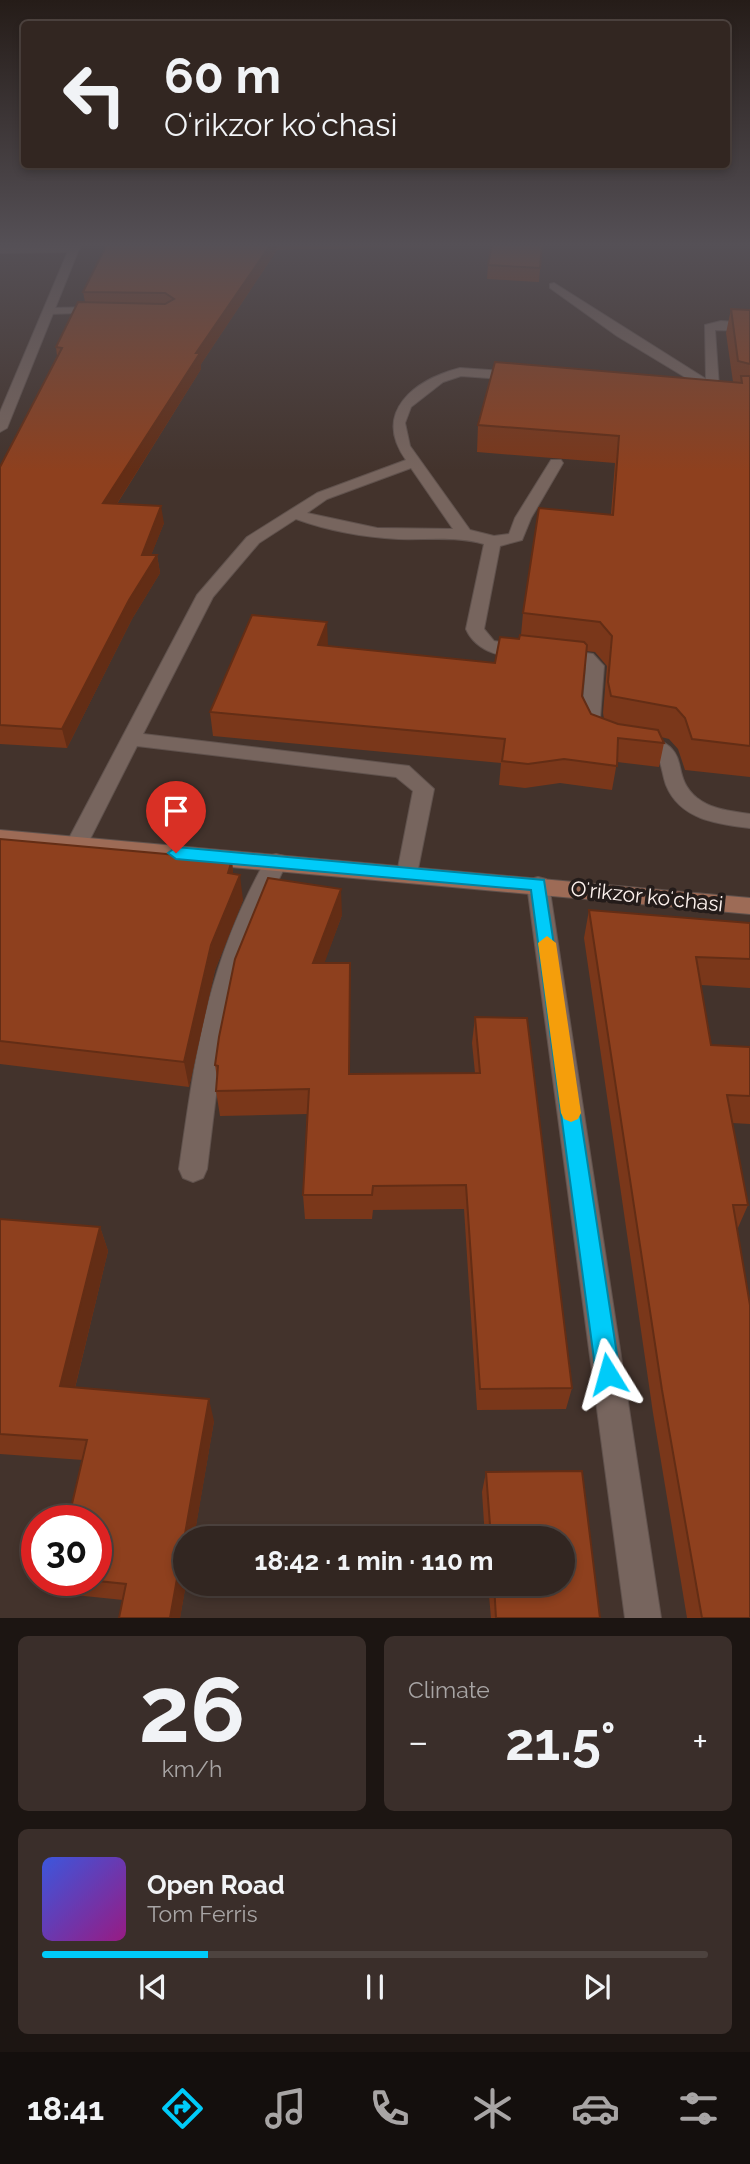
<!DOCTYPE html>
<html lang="en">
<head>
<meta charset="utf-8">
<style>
	:root { --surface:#322621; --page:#3a2e2a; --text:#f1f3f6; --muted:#a8a5a5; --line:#4d433f; --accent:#00cbf9 }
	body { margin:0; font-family:Raleway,sans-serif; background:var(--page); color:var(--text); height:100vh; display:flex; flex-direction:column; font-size:26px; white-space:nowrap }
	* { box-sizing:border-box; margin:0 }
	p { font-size:23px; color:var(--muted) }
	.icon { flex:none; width:38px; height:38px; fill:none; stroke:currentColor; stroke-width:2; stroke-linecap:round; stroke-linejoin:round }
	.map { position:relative; height:1618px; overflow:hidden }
	.panel { display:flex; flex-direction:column; gap:18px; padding:18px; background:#1c1512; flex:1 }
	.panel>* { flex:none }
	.hud { position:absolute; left:21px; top:21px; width:709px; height:147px; border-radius:7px; box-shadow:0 4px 10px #0003,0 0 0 2px var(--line); background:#322621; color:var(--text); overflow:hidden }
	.speed { position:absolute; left:21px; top:1505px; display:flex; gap:14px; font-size:35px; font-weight:700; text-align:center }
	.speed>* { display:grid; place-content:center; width:91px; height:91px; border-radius:50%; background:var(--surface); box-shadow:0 4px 10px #0003,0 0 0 2px var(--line); line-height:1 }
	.speed .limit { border:10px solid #d22; background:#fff; color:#111 }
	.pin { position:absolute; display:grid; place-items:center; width:60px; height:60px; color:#fff; margin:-72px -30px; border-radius:50% 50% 50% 0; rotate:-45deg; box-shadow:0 0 7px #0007 }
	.pin .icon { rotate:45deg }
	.me { position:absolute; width:77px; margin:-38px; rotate:352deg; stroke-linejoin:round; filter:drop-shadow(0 0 5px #0008) }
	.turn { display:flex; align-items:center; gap:24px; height:147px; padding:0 28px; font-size:32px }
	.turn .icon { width:91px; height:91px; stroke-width:2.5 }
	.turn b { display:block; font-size:49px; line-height:60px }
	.big { font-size:52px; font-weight:700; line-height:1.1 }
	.panel .card { flex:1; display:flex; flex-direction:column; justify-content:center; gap:10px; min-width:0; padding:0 24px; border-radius:10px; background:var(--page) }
	.panel .dial { align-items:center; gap:0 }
	.dial b { font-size:91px; line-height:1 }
	.song { display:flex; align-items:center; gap:21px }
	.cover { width:84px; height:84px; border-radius:10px; background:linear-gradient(135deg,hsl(230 70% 55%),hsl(310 70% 35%)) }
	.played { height:7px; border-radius:4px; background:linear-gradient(90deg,var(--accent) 25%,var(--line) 25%) }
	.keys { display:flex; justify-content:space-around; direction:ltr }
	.heat { display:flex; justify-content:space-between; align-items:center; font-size:38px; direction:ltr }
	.panel .tiles { flex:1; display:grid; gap:18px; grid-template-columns:1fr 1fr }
	.card:last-child { grid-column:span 2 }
	.trip { position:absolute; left:173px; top:1526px; width:402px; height:70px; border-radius:35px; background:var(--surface); box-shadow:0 4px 10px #0003,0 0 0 2px var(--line); font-weight:700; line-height:70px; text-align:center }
	.tab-bar { display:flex; height:112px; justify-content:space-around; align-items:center; background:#140f0d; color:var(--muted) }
	.tab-bar .icon { width:49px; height:49px }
	.tab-bar .active { color:var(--accent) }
	.tab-bar b { font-size:32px; color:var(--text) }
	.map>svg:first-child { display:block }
</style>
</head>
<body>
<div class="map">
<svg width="750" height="1618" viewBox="0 0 750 1618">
	<rect width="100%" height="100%" fill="#43332c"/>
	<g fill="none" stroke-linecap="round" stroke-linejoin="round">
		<defs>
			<g id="service">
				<path d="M 0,247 L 75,246 L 80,249 L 75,252 L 0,253 Z"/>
				<path d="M 554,283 L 706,379 L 705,325 L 721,321 L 750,323 L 750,331 L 715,330 L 719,387 L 750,392 L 750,400 L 697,391 L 698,385 L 617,336 L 550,288 L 550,284 Z"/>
				<path d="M 103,307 L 109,310 L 107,312 L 49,314 L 43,311 L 49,308 Z"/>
				<path d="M 460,368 L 519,372 L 525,376 L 519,380 L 461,376 L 443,382 L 411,407 L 405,423 L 410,446 L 470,530 L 494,536 L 509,534 L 515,518 L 551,460 L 561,460 L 563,463 L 531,518 L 522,540 L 500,546 L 484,629 L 494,641 L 530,647 L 533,651 L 530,655 C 507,661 476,652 466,629 L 484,544 C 456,536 427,540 398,539 C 363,537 329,531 296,519 L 259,543 L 213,597 L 143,734 L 409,766 L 434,789 L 416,879 L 400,879 L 397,873 L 413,791 L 396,777 L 137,746 L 85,849 L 69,849 L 66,844 L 197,595 L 247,537 L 317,493 L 406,460 C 372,412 414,380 460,368 ZM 411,468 L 453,529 L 377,528 L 307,513 L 327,499 Z"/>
				<path d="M 560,649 L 593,654 L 604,666 L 600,719 L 613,736 L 610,740 L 596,740 L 581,725 L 586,667 L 581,663 L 554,658 L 551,654 Z"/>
				<path d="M 639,734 C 698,747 666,772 697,798 C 712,810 732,811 750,814 L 750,828 C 718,824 680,820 666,785 C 662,774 662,763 656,753 L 632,744 L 629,740 Z"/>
				<path d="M 276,854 L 284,856 L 287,862 L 253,934 L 236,984 L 220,1062 L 207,1169 L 203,1178 L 193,1182 L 183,1178 L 179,1169 C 196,1051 207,963 268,856 Z"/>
			</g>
			<g id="minor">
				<path d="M 71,244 L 81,244 L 7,428 L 0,432 L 0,412 Z"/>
				<path d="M 538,877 L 546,879 L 549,885 L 661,1618 L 625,1618 L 527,885 L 530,879 Z"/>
			</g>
			<path id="secondary" d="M 0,830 L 750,898 L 750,914 L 0,846 Z"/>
		</defs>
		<!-- service casing -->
		<use href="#service" stroke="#60524d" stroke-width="2"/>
		<!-- minor casing -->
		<use href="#minor" stroke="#60524d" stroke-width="2"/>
		<!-- secondary casing -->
		<use href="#secondary" stroke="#60524d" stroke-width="2"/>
		<!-- service -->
		<use href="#service" fill="#77655e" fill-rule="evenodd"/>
		<!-- minor -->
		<use href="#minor" fill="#77655e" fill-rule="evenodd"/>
		<!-- secondary -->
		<use href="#secondary" fill="#9d6b56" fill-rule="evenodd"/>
	</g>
	<!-- wall -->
	<g fill="#7a371a" fill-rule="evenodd">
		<path d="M 107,244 L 542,244 L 539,282 L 487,279 L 488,265 L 492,245 L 277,250 L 201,364 L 201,369 L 117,504 L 164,523 L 151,555 L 157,555 L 160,573 L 132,619 L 67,748 L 0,744 L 0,467 L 57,356 L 56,347 L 85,302 L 83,292 Z"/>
		<path d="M 731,309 L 750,310 L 750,777 L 685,770 L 678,749 L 669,739 L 661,737 L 664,743 L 659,767 L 617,762 L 612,790 L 560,783 L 525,788 L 499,785 L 501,763 L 213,736 L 210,712 L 327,622 L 327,646 L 495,663 L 519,639 L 521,635 L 523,613 L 611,514 L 615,463 L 477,452 L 478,425 L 733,382 L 726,333 ZM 586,651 L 595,652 L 607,666 L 603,713 L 604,719 L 591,714 L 582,696 Z"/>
		<path d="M 0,839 L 232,860 L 233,874 L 243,900 L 215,970 L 189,1087 L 0,1064 Z"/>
		<path d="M 589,910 L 750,923 L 750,988 L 701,985 L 711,1045 L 750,1047 L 750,1124 L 732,1123 L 748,1205 L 737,1230 L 750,1618 L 687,1618 L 653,1413 L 584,938 Z"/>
		<path d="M 342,915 L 324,963 L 350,989 L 350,1074 L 475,1073 L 472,1043 L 475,1017 L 572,1388 L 566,1409 L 477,1410 L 464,1209 L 373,1210 L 372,1219 L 305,1219 L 303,1195 L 307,1114 L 220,1116 L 216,1091 L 217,1078 L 215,1065 Z"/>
		<path d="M 0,1219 L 100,1227 L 108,1251 L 75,1388 L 214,1421 L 180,1618 L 119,1618 L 123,1600 L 65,1594 L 56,1580 L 96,1580 L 83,1460 L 0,1454 Z"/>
		<path d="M 582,1471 L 600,1618 L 491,1618 L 488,1584 L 564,1584 L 564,1538 L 485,1538 L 482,1492 L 486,1472 Z"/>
	</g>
	<!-- shaded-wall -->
	<g fill="#632d15">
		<path d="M 271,244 L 277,244 L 277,250 L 201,364 L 201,369 L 106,521 L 103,503 L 196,353 Z"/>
		<path d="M 161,506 L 164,523 L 144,573 L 142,555 Z"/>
		<path d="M 157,555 L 160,573 L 132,619 L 67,748 L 62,729 L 129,600 Z"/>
		<path d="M 327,622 L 328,645 L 319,669 L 318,645 Z"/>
		<path d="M 232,860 L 234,885 L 240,875 L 243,900 L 215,970 L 189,1087 L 184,1062 Z"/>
		<path d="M 341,889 L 342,915 L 315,989 L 313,963 Z"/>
		<path d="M 350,963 L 350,1100 L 349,1074 Z"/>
		<path d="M 100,1227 L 108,1251 L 70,1408 L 60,1386 Z"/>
		<path d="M 209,1399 L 214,1421 L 194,1538 L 186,1538 L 186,1584 L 180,1618 L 170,1618 Z"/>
	</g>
	<!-- building -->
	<g fill="#8e401e" stroke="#632d15" stroke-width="2">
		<path d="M 107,244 L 271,244 L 196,353 L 200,353 L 103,503 L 161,506 L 142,555 L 157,555 L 129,600 L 62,729 L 0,725 L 0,467 L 62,348 L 56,347 L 78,302 L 165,304 L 174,299 L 165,293 L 83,292 Z"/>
		<path d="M 492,244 L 542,244 L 540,268 L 488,265 Z"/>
		<path d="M 731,309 L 750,310 L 750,364 L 738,361 Z"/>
		<path d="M 495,362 L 742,383 L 741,376 L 750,376 L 750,746 L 692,739 L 685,718 L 676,708 L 611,696 L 608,682 L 612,636 L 600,622 L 523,613 L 539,508 L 613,515 L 619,436 L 478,425 Z"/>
		<path d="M 252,615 L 327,622 L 318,645 L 495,663 L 500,637 L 519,639 L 520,635 L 584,642 L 587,645 L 582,696 L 591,714 L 618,724 L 658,730 L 664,743 L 618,738 L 617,766 L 564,759 L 528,764 L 502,761 L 505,739 L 210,712 Z"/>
		<path d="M 0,839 L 232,860 L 228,873 L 240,875 L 211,945 L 184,1062 L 0,1041 Z"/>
		<path d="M 268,878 L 341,889 L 313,963 L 350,963 L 349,1074 L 480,1073 L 475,1017 L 527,1018 L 572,1388 L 480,1389 L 466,1185 L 373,1186 L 372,1195 L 303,1195 L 309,1089 L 216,1091 L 218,1066 L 215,1065 L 219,1037 L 235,959 Z"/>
		<path d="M 589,910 L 750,923 L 750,959 L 696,957 L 711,1045 L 750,1047 L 750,1096 L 727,1095 L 748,1205 L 733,1205 L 750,1305 L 750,1618 L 702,1618 L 662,1390 Z"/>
		<path d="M 0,1219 L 100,1227 L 60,1386 L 209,1399 L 170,1618 L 119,1618 L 126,1584 L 88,1580 L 96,1580 L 96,1521 L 68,1521 L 87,1440 L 0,1434 Z"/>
		<path d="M 582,1471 L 600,1618 L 496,1618 L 494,1584 L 564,1584 L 564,1538 L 491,1538 L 486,1472 Z"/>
	</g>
	<!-- sky -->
	<linearGradient id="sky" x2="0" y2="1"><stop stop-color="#251c18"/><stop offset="0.52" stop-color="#555056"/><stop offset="1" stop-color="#555056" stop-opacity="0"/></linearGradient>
	<rect width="750" height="471" fill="url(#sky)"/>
	<!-- route -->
	<path fill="#00cbf9" stroke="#0084a2" stroke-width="2" d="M 176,847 L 544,880 L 620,1374 L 617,1382 L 608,1386 L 600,1382 L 596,1374 L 531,890 L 176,859 L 168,853 Z"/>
	<!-- slow -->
	<path fill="#f59e0b" d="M 547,936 L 556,943 L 581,1113 L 578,1119 L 571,1122 L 564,1119 L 561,1113 L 538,943 Z"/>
	<g text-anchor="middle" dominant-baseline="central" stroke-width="7" stroke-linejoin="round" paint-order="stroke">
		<!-- street labels -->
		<g font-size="21" fill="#fdf2ee" stroke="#241c1a">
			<text transform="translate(647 896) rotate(6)">Oʻrikzor koʻchasi</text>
		</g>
	</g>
</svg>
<div class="speed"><div class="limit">30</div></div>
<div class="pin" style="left:176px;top:853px;background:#d93025"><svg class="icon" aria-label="arrive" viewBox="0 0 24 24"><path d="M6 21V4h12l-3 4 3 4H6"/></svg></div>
<svg class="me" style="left:608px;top:1374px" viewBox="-20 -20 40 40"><path d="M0-17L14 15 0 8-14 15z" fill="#00cbf9" stroke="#fff" stroke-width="4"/></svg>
<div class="trip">18:42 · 1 min · 110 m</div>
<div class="hud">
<div class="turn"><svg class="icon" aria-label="left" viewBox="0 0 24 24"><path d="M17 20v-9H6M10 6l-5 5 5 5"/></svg><div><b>60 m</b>Oʻrikzor koʻchasi</div></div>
</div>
</div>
<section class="panel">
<div class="tiles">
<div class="card dial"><b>26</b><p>km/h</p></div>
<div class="card"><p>Climate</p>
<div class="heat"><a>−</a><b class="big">21.5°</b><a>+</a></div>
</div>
<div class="card">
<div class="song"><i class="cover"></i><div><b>Open Road</b><p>Tom Ferris</p></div></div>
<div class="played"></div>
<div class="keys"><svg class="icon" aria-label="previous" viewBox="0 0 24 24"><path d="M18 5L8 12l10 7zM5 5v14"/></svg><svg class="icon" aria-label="pause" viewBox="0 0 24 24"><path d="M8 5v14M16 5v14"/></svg><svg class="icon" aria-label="next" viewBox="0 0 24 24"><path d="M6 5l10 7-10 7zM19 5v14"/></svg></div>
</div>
</div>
</section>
<nav class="tab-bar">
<b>18:41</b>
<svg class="icon active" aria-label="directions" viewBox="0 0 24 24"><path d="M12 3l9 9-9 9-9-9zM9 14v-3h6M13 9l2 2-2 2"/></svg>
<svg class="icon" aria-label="music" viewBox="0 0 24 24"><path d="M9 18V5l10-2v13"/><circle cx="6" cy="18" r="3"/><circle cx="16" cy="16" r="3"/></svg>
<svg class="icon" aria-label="phone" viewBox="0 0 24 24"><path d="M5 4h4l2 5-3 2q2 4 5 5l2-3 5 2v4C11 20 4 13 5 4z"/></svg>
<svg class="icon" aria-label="climate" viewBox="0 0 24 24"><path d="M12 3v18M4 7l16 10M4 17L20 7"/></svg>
<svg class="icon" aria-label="car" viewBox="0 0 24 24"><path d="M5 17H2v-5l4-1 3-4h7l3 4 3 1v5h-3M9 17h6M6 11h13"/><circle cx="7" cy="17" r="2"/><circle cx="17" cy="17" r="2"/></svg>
<svg class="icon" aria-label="filters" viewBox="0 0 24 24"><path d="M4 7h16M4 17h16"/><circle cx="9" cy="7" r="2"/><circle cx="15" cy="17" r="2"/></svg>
</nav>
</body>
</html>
